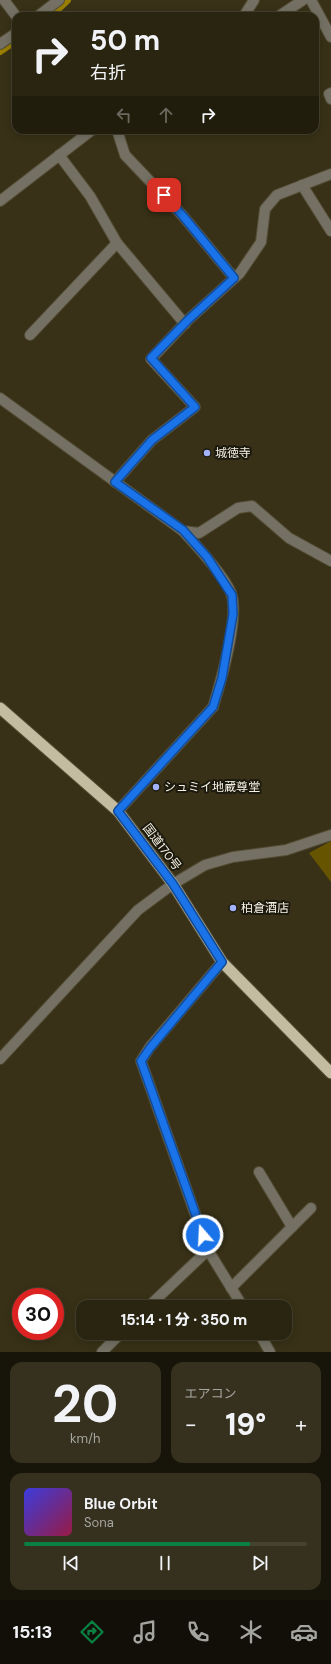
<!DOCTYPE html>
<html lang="ja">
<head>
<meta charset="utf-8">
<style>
	:root { --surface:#2a2511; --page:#36311f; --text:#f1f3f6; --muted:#a5a59f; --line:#464231; --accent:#0b8043 }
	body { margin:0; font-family:"DM Sans","Noto Sans JP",sans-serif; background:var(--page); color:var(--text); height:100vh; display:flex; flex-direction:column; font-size:15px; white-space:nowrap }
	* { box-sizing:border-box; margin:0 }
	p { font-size:13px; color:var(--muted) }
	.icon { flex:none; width:22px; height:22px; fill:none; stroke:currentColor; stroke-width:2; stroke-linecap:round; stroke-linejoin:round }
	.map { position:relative; height:1352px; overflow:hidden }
	.drawer { display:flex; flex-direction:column; gap:10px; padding:10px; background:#171409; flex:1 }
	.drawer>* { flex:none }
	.banner { position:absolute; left:12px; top:12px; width:307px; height:122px; border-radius:12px; box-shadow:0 2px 10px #0003,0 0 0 1px var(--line); background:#2a2511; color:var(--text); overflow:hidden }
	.speed { position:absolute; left:12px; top:1288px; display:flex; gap:8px; font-size:20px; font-weight:700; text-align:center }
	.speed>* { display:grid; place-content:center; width:52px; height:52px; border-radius:50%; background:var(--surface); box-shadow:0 2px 10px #0003,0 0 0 1px var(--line); line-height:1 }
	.speed .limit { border:6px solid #d22; background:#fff; color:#111 }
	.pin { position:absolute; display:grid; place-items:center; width:34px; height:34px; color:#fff; margin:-17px; border-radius:8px; box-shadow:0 2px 6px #0006 }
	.me { position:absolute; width:44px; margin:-22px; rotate:341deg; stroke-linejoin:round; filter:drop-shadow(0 0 3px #0008) }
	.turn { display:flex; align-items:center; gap:14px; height:84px; padding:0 12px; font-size:18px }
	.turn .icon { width:52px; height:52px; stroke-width:2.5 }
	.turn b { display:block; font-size:28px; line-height:34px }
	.lanes { display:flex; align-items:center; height:38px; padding:0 12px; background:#0003; justify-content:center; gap:20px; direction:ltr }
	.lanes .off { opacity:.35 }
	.big { font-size:30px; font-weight:800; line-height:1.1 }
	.drawer .tile { flex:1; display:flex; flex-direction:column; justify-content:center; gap:6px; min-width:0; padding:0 14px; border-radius:12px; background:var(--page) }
	.drawer .dial { align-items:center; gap:0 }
	.dial b { font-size:52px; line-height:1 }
	.song { display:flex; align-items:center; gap:12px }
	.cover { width:48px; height:48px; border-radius:6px; background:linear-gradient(135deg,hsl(240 70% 55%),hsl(340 70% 35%)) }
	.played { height:4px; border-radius:2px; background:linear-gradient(90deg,var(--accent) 80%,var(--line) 80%) }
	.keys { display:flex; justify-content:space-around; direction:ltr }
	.heat { display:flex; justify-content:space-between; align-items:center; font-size:22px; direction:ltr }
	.drawer .tiles { flex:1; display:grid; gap:10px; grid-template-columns:1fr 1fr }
	.tile:last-child { grid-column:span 2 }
	.trip { position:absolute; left:76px; top:1300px; width:216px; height:40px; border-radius:12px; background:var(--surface); box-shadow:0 2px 10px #0003,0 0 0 1px var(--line); font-weight:800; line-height:40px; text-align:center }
	.tab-bar { display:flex; height:64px; justify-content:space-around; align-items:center; background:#110f07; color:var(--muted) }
	.tab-bar .icon { width:28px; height:28px }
	.tab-bar .current { color:var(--accent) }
	.tab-bar b { font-size:18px; color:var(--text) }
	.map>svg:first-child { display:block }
</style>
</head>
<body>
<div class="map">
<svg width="331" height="1352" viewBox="0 0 331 1352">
	<rect width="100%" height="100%" fill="#383117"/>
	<!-- green -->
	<path fill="#665401" d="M 331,841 L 331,882 L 309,853 Z"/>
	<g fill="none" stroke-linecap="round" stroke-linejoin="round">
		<!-- stream -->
		<g stroke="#987d00" stroke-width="8">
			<path d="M 50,16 L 67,0"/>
			<path d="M 0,51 L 16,40"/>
		</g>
		<defs>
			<g id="service">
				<path d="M 30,335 L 117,243"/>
				<path d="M 118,811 L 213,707"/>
				<path d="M 259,1172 L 292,1227"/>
				<path d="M 231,1288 L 311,1208"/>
			</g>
			<g id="minor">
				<path d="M 4,0 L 16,16"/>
				<path d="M 311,0 L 331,37"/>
				<path d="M 38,16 L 59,0"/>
				<path d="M 244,16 L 254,0"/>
				<path d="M 279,16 L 303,0"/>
				<path d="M 0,44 L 16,33"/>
				<path d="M 331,93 L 329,94 L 331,99"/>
				<path d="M 117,130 L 125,155 L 183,216 L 234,278"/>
				<path d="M 59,155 L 90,196 L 117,243 L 185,324"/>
				<path d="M 302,185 L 331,231"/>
				<path d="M 0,201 L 92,130"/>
				<path d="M 0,398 L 183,531 L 199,533 L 238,508 L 252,506 L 289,538 L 331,561"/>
				<path d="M 115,482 L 152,440 L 195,407 L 151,359 L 188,320 L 240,273 L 261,242 L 265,209 L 277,195 L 331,174"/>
				<path d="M 183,531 C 195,544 228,579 232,596 C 238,621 221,681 213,707"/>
				<path d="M 222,962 L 150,1047 L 141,1061 L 208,1250 L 243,1307"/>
				<path d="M 0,1059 L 138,910 L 173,884 L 205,865 L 233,857 L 286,850 L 331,835"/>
				<path d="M 148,1307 L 208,1250"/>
				<path d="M 259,1333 L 270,1352"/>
				<path d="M 102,1352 L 121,1333"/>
			</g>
			<path id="trunk" d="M 0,708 L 118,811 L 173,884 L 222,962 L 331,1073"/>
		</defs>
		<!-- service casing -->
		<use href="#service" stroke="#534c34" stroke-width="12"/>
		<!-- minor casing -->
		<use href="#minor" stroke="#534c34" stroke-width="12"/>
		<!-- trunk casing -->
		<use href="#trunk" stroke="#534c34" stroke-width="13"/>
		<!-- service -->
		<use href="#service" stroke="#747164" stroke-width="10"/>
		<!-- minor -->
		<use href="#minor" stroke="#747164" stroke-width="10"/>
		<!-- trunk -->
		<use href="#trunk" stroke="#c4bca0" stroke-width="11"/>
	</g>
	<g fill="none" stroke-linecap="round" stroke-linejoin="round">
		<defs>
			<path id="route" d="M 164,195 L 183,216 L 234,278 L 188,320 L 151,358 L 195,407 L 152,440 L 115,482 L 183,530 L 207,557 L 232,595 L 233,614 L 222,678 L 213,707 L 118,811 L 173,884 L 222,962 L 150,1048 L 141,1061 L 203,1235"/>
		</defs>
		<!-- route casing -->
		<use href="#route" stroke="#114b97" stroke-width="10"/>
		<!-- route -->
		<use href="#route" stroke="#1a73e8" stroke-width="7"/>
	</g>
	<!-- markers -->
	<g fill="#a2b2fd" stroke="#1c190e" stroke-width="1.5">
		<circle cx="207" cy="453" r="4"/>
		<circle cx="156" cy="787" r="4"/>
		<circle cx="233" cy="908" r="4"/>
	</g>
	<g text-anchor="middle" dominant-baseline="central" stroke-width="4" stroke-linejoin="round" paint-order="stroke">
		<!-- poi labels -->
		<g font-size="12" fill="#f6f2e3" stroke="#1c190e" text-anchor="start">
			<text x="215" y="453">城徳寺</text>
			<text x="164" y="787">シュミイ地蔵尊堂</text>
			<text x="241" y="908">柏倉酒店</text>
		</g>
		<!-- street labels -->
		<g font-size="12" fill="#f6f2e3" stroke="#1c190e">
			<text transform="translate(162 847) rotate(53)">国道170号</text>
		</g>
	</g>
</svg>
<div class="speed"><div class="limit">30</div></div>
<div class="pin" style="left:164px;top:195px;background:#d93025"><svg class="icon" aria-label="arrive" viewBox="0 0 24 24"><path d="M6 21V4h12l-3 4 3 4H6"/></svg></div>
<svg class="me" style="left:203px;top:1235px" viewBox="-20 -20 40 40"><circle r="17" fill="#1a73e8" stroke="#fff" stroke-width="3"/><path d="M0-11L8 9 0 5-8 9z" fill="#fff"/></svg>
<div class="trip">15:14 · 1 分 · 350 m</div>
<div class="banner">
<div class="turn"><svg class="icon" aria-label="right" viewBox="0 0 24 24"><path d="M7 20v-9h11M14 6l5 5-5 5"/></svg><div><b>50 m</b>右折</div></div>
<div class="lanes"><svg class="icon off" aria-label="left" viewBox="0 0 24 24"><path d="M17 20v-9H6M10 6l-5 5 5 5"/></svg><svg class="icon off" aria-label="ahead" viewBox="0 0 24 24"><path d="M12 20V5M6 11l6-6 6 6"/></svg><svg class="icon" aria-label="right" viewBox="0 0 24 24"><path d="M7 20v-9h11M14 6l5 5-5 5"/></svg></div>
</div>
</div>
<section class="drawer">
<div class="tiles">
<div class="tile dial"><b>20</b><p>km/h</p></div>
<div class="tile"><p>エアコン</p>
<div class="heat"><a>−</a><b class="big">19°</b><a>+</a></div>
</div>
<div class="tile">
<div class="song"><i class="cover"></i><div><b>Blue Orbit</b><p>Sona</p></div></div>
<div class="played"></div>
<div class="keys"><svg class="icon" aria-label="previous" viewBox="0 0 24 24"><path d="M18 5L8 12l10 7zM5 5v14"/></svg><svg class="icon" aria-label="pause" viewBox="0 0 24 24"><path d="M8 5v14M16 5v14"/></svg><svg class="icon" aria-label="next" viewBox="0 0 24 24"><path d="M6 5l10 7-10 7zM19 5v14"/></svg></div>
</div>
</div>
</section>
<nav class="tab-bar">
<b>15:13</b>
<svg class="icon current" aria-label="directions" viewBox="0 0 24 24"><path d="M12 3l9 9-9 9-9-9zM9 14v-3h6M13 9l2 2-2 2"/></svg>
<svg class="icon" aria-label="music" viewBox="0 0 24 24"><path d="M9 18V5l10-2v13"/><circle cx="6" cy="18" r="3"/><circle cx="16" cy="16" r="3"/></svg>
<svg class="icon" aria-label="phone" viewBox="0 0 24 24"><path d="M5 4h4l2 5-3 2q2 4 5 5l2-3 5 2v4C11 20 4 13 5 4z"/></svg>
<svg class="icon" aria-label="climate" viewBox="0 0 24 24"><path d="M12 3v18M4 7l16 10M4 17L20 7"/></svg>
<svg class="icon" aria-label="car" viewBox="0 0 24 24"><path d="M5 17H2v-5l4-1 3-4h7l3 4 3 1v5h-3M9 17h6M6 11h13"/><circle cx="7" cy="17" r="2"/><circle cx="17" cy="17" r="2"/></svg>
</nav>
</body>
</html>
